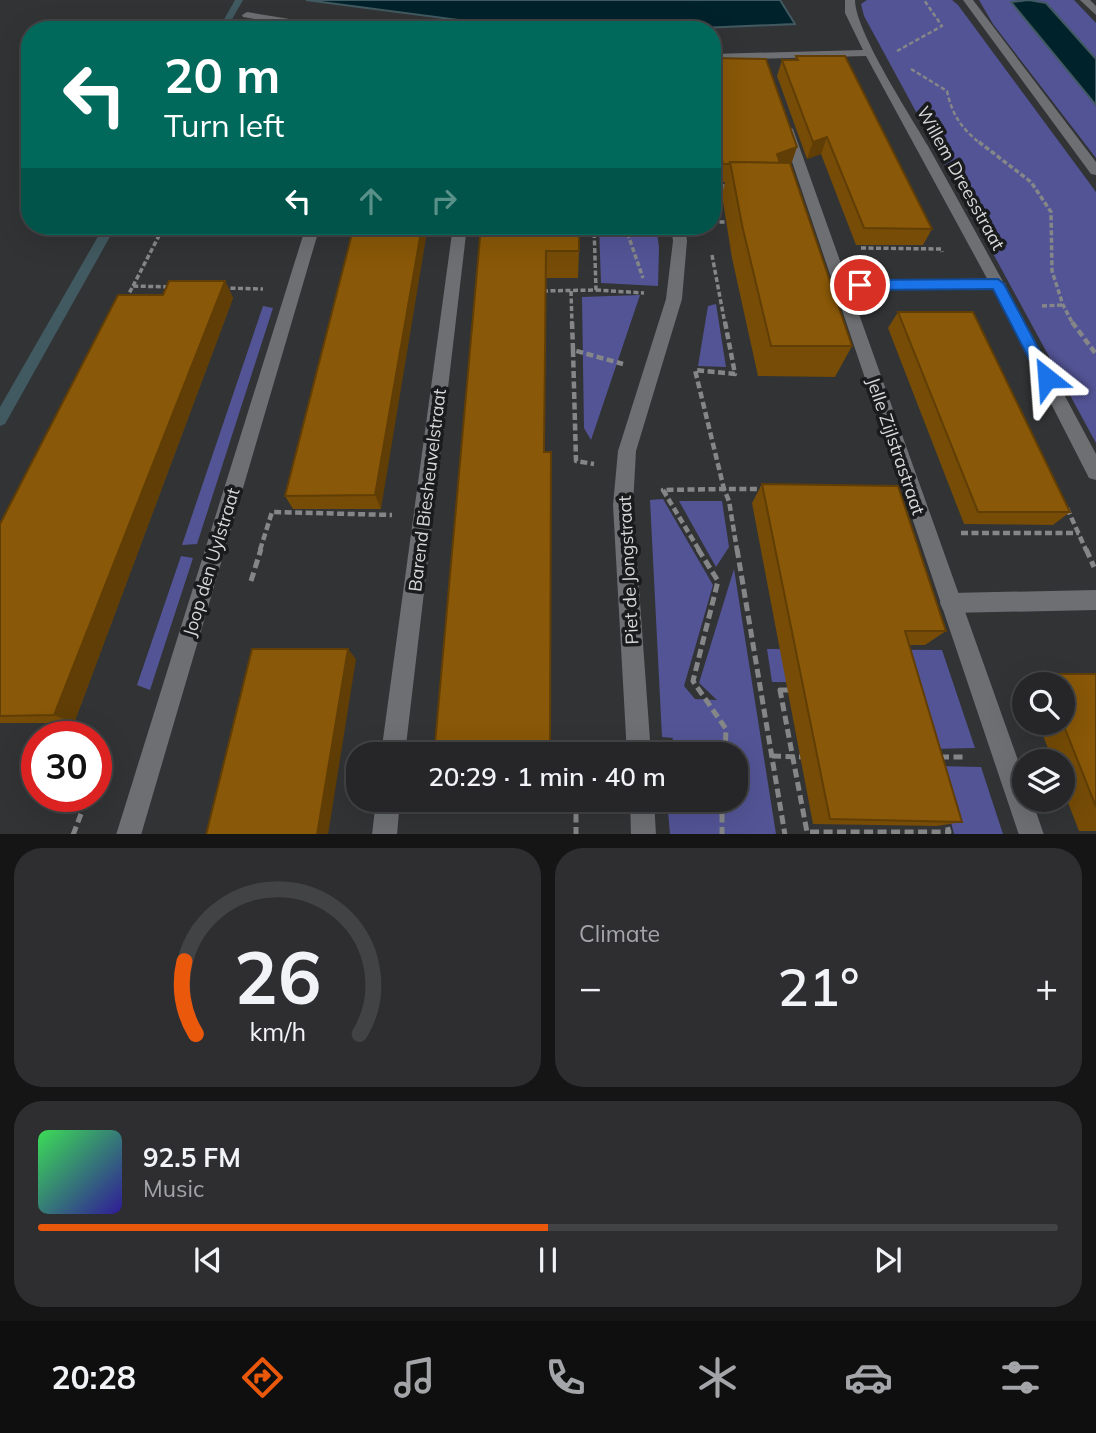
<!DOCTYPE html>
<html lang="en">
<head>
<meta charset="utf-8">
<style>
	:root { --surface:#262628; --page:#2e2e30; --text:#f1f3f6; --muted:#a4a5a8; --line:#424345; --accent:#ea580c }
	body { margin:0; font-family:Mulish,sans-serif; background:var(--page); color:var(--text); height:100vh; display:flex; flex-direction:column; font-size:26px; white-space:nowrap }
	* { box-sizing:border-box; margin:0 }
	p { font-size:23px; color:var(--muted) }
	.icon { flex:none; width:38px; height:38px; fill:none; stroke:currentColor; stroke-width:2; stroke-linecap:round; stroke-linejoin:round }
	.map { position:relative; height:834px; overflow:hidden }
	.drawer { display:flex; flex-direction:column; gap:14px; padding:14px; background:#151516; flex:1 }
	.drawer>* { flex:none }
	.hud { position:absolute; left:21px; top:21px; width:700px; height:214px; border-radius:28px; box-shadow:0 7px 28px #0002,0 0 0 2px var(--line); background:#00695c; color:#fff; overflow:hidden }
	.buttons { position:absolute; left:1012px; top:672px; display:grid; gap:14px }
	.buttons a { display:grid; place-items:center; width:63px; height:63px; border-radius:50%; background:var(--surface); box-shadow:0 7px 28px #0002,0 0 0 2px var(--line); font-size:35px }
	.speed { position:absolute; left:21px; top:721px; display:flex; gap:14px; font-size:35px; font-weight:700; text-align:center }
	.speed>* { display:grid; place-content:center; width:91px; height:91px; border-radius:50%; background:var(--surface); box-shadow:0 7px 28px #0002,0 0 0 2px var(--line); line-height:1 }
	.speed .limit { border:10px solid #d22; background:#fff; color:#111 }
	.pin { position:absolute; display:grid; place-items:center; width:60px; height:60px; color:#fff; margin:-30px; border:4px solid #fff; border-radius:50%; box-shadow:0 2px 7px #0007 }
	.me { position:absolute; width:77px; margin:-38px; rotate:332deg; stroke-linejoin:round; filter:drop-shadow(0 0 5px #0008) }
	.turn { display:flex; align-items:center; gap:24px; height:147px; padding:0 28px; font-size:32px }
	.turn .icon { width:91px; height:91px; stroke-width:2.5 }
	.turn b { display:block; font-size:49px; line-height:60px }
	.lanes { display:flex; align-items:center; height:66px; padding:0 28px; background:#0003; justify-content:center; gap:35px; direction:ltr }
	.lanes .off { opacity:.35 }
	.big { font-size:52px; font-weight:600; line-height:1.1 }
	.drawer .tile { flex:1; display:flex; flex-direction:column; justify-content:center; gap:10px; min-width:0; padding:0 24px; border-radius:28px; background:var(--page) }
	.drawer .dial { align-items:center; gap:0 }
	.dial svg { height:182px; overflow:visible; fill:none; stroke:var(--line); stroke-width:7; stroke-linecap:round; text-anchor:middle }
	.dial text { fill:var(--text); stroke:none }
	.song { display:flex; align-items:center; gap:21px }
	.cover { width:84px; height:84px; border-radius:10px; background:linear-gradient(135deg,hsl(130 70% 55%),hsl(250 70% 35%)) }
	.played { height:7px; border-radius:4px; background:linear-gradient(90deg,var(--accent) 50%,var(--line) 50%) }
	.keys { display:flex; justify-content:space-around; direction:ltr }
	.heat { display:flex; justify-content:space-between; align-items:center; font-size:38px; direction:ltr }
	.drawer .tiles { flex:1; display:grid; gap:14px; grid-template-columns:1fr 1fr }
	.tile:last-child { grid-column:span 2 }
	.trip { position:absolute; left:346px; top:742px; width:402px; height:70px; border-radius:28px; background:var(--surface); box-shadow:0 7px 28px #0002,0 0 0 2px var(--line); font-weight:600; line-height:70px; text-align:center }
	.tabs { display:flex; height:112px; justify-content:space-around; align-items:center; background:#0f0f10; color:var(--muted) }
	.tabs .icon { width:49px; height:49px }
	.tabs .current { color:var(--accent) }
	.tabs b { font-size:32px; color:var(--text) }
	.map>svg:first-child { display:block }
</style>
</head>
<body>
<div class="map">
<svg width="1096" height="835" viewBox="0 0 1096 835">
	<rect width="100%" height="100%" fill="#323335"/>
	<!-- green -->
	<g fill="#535496">
		<path d="M 867,0 L 952,0 L 958,5 L 1096,192 L 1096,443 L 864,16 L 861,4 Z"/>
		<path d="M 979,0 L 1020,0 L 1012,2 L 1096,105 L 1096,158 L 993,24 Z"/>
		<path d="M 1029,0 L 1074,0 L 1096,23 L 1096,59 L 1047,3 Z"/>
		<path d="M 599,226 L 656,226 L 659,247 L 658,286 L 601,283 Z"/>
		<path d="M 640,295 L 591,440 L 584,428 L 582,297 Z"/>
		<path d="M 716,304 L 726,367 L 698,366 L 708,306 Z"/>
		<path d="M 263,306 L 273,308 L 197,544 L 182,545 Z"/>
		<path d="M 663,499 L 713,585 L 684,686 L 695,699 L 717,700 L 699,683 L 734,569 L 776,834 L 670,834 L 667,800 L 737,800 L 737,754 L 669,754 L 673,738 L 662,737 L 650,500 Z"/>
		<path d="M 679,501 L 722,501 L 729,547 L 716,567 Z"/>
		<path d="M 181,556 L 193,558 L 150,690 L 137,685 Z"/>
		<path d="M 767,649 L 942,650 L 975,748 L 932,749 L 911,683 L 772,682 Z"/>
		<path d="M 937,766 L 981,767 L 1003,834 L 954,834 Z"/>
	</g>
	<!-- water -->
	<g fill="#00222b" stroke="#415960" stroke-width="2">
		<path d="M 306,0 L 780,0 L 795,24 L 701,28 L 519,28 Z"/>
		<path d="M 1029,0 L 1046,3 L 1096,59 L 1096,105 L 1011,2 Z"/>
	</g>
	<g fill="none" stroke-linecap="round" stroke-linejoin="round">
		<!-- stream -->
		<g fill="#415960" fill-rule="evenodd">
			<path d="M 235,0 L 243,0 L 226,30 L 218,30 Z"/>
			<path d="M 104,226 L 116,226 L 5,424 L 0,426 L 0,407 Z"/>
		</g>
		<!-- path-far3 -->
		<g stroke="#858688" stroke-width="2.5" stroke-dasharray="4.5 2.5" stroke-linecap="butt">
			<path d="M 897,51 L 942,26 L 924,0"/>
			<path d="M 911,69 L 947,91 C 952,115 962,129 981,144"/>
		</g>
		<!-- path-far2 -->
		<g stroke="#858688" stroke-width="3.5" stroke-dasharray="5 2.5" stroke-linecap="butt">
			<path d="M 979,142 L 1031,182 L 1051,212 L 1052,271 L 1063,305 L 1073,324"/>
			<path d="M 712,222 L 732,222"/>
			<path d="M 625,226 L 643,278"/>
			<path d="M 594,233 L 611,226"/>
			<path d="M 861,248 L 941,249 L 942,252"/>
			<path d="M 712,255 L 725,324"/>
			<path d="M 133,286 L 164,226"/>
			<path d="M 223,288 L 263,289"/>
			<path d="M 596,290 L 644,293"/>
			<path d="M 543,291 L 596,290 L 594,226"/>
			<path d="M 571,291 L 572,324"/>
			<path d="M 126,299 L 133,286 L 172,287"/>
			<path d="M 1042,306 L 1062,305"/>
		</g>
		<!-- path-far1 -->
		<g stroke="#858688" stroke-width="4.5" stroke-dasharray="7 3.5" stroke-linecap="butt">
			<path d="M 572,322 L 573,350 L 623,364"/>
			<path d="M 725,322 L 735,374 L 695,370 L 724,489 L 764,489"/>
			<path d="M 1072,322 L 1096,354"/>
			<path d="M 573,350 L 576,461 L 594,464"/>
			<path d="M 1067,508 L 1086,550"/>
			<path d="M 961,533 L 1079,533"/>
			<path d="M 260,550 L 272,512 L 392,515"/>
			<path d="M 699,550 L 663,490 L 724,489 L 729,501 L 737,550"/>
		</g>
		<!-- path -->
		<g stroke="#858688" stroke-width="5" stroke-dasharray="9 4.5" stroke-linecap="butt">
			<path d="M 698,549 L 718,581 L 693,681 L 726,729 L 725,754"/>
			<path d="M 737,549 L 785,835"/>
			<path d="M 1086,549 L 1094,567"/>
			<path d="M 251,581 L 261,549"/>
			<path d="M 780,690 L 907,690 L 949,832 L 807,832 Z"/>
			<path d="M 772,756 L 806,757"/>
			<path d="M 940,757 L 967,757"/>
			<path d="M 576,800 L 576,835"/>
			<path d="M 722,800 L 722,835"/>
			<path d="M 73,835 L 81,814"/>
		</g>
		<!-- service -->
		<g fill="#6e6f72" fill-rule="evenodd">
			<path d="M 712,184 L 747,184 L 754,188 L 747,192 L 712,192 Z"/>
			<path d="M 998,279 L 1006,284 L 998,289 L 841,290 L 833,285 L 841,280 Z"/>
			<path d="M 1096,590 L 1096,610 L 950,613 L 943,610 L 940,603 L 943,596 L 950,593 Z"/>
		</g>
		<!-- pedestrian -->
		<g fill="#6e6f72" fill-rule="evenodd">
			<path d="M 787,125 L 793,129 L 1024,777 L 1024,800 L 1032,800 L 1044,835 L 1019,835 L 781,129 Z"/>
			<path d="M 453,226 L 467,226 L 405,754 L 381,754 Z"/>
			<path d="M 376,800 L 400,800 L 397,835 L 372,835 Z"/>
		</g>
		<!-- minor -->
		<g fill="#6e6f72" fill-rule="evenodd">
			<path d="M 845,0 L 855,0 C 855,31 910,115 928,146 C 985,248 1041,351 1096,454 L 1096,480 L 1089,478 L 990,284 L 866,56 L 712,60 L 712,54 L 863,50 L 845,13 Z"/>
			<path d="M 247,12 L 339,27 L 344,30 L 318,30 L 243,17 L 242,15 Z"/>
			<path d="M 306,226 L 320,226 L 141,835 L 116,835 Z"/>
			<path d="M 671,226 L 685,226 L 687,241 L 682,299 L 636,451 L 633,505 L 651,754 L 627,754 L 613,505 L 618,451 L 666,299 L 673,241 Z"/>
			<path d="M 630,800 L 654,800 L 656,835 L 631,835 Z"/>
		</g>
		<!-- tertiary -->
		<g fill="#6e6f72" fill-rule="evenodd">
			<path d="M 963,0 L 973,0 L 1096,162 L 1096,175 L 1091,174 Z"/>
			<path d="M 1080,0 L 1090,0 L 1096,6 L 1096,15 Z"/>
		</g>
	</g>
	<!-- wall -->
	<g fill="#764c07">
		<path d="M 796,56 L 932,229 L 923,245 L 856,245 L 821,154 L 807,159 L 777,76 L 782,60 L 795,60 Z"/>
		<path d="M 712,58 L 790,165 L 852,346 L 835,377 L 758,376 L 732,258 L 722,195 L 725,182 L 719,182 L 712,151 Z"/>
		<path d="M 354,226 L 381,509 L 293,509 L 285,496 Z"/>
		<path d="M 481,226 L 579,251 L 578,278 L 546,278 L 544,452 L 551,452 L 550,754 L 443,754 L 435,744 Z"/>
		<path d="M 225,281 L 233,298 L 74,723 L 0,723 L 0,524 Z"/>
		<path d="M 898,312 L 1070,512 L 1053,525 L 964,524 L 888,328 Z"/>
		<path d="M 762,484 L 946,631 L 925,645 L 909,645 L 962,822 L 937,826 L 813,824 L 752,503 Z"/>
		<path d="M 1044,674 L 1096,674 L 1096,831 L 1079,831 L 1062,787 L 1062,761 L 1053,761 L 1038,723 L 1062,723 L 1062,684 L 1024,684 L 1023,683 Z"/>
	</g>
	<!-- shaded-wall -->
	<g fill="#603e06">
		<path d="M 827,137 L 821,154 L 807,159 L 813,142 Z"/>
		<path d="M 797,147 L 791,165 L 773,165 L 777,154 Z"/>
		<path d="M 422,226 L 428,226 L 381,509 L 375,495 Z"/>
		<path d="M 225,281 L 233,298 L 74,723 L 54,715 Z"/>
		<path d="M 348,649 L 356,659 L 328,835 L 317,835 Z"/>
	</g>
	<!-- building -->
	<g fill="#895808" stroke="#603e06" stroke-width="2">
		<path d="M 796,56 L 845,56 L 932,229 L 864,228 L 827,137 L 813,142 L 782,60 L 798,60 Z"/>
		<path d="M 712,58 L 766,59 L 797,147 L 777,154 L 780,163 L 730,162 L 731,164 L 723,164 L 712,117 Z"/>
		<path d="M 730,162 L 790,163 L 852,346 L 771,346 L 742,225 Z"/>
		<path d="M 354,226 L 422,226 L 375,495 L 285,496 Z"/>
		<path d="M 481,226 L 579,226 L 579,251 L 546,251 L 544,452 L 551,452 L 550,745 L 435,744 Z"/>
		<path d="M 169,281 L 225,281 L 54,715 L 0,716 L 0,524 L 118,295 L 163,295 Z"/>
		<path d="M 898,312 L 973,312 L 1070,512 L 978,512 Z"/>
		<path d="M 762,484 L 898,486 L 946,631 L 905,631 L 962,822 L 830,819 Z"/>
		<path d="M 252,649 L 348,649 L 317,835 L 206,835 Z"/>
		<path d="M 1044,674 L 1096,674 L 1096,807 L 1062,721 L 1062,684 L 1048,684 Z"/>
	</g>
	<!-- route -->
	<path fill="#1a73e8" stroke="#114b97" stroke-width="2" d="M 998,279 L 1004,284 L 1052,374 L 1054,378 L 1052,382 L 1041,382 L 993,289 L 860,290 L 854,285 L 860,280 Z"/>
	<g text-anchor="middle" dominant-baseline="central" stroke-width="7" stroke-linejoin="round" paint-order="stroke">
		<!-- street labels -->
		<g font-size="18" fill="#d8d8da" stroke="#1a1b1c">
			<text transform="translate(961 178) rotate(61)">Willem Dreesstraat</text>
			<text transform="translate(896 446) rotate(71)">Jelle Zijlstrastraat</text>
			<text transform="translate(427 490) rotate(-83)">Barend Biesheuvelstraat</text>
			<text transform="translate(211 562) rotate(-73)">Joop den Uylstraat</text>
			<text transform="translate(628 570) rotate(-93)">Piet de Jongstraat</text>
		</g>
	</g>
</svg>
<div class="buttons">
<a><svg class="icon" aria-label="search" viewBox="0 0 24 24"><circle cx="10" cy="10" r="6"/><path d="M15 15l6 6"/></svg></a>
<a><svg class="icon" aria-label="layers" viewBox="0 0 24 24"><path d="M12 4l9 5-9 5-9-5zM3 14l9 5 9-5"/></svg></a>
</div>
<div class="speed"><div class="limit">30</div></div>
<div class="pin" style="left:860px;top:285px;background:#d93025"><svg class="icon" aria-label="arrive" viewBox="0 0 24 24"><path d="M6 21V4h12l-3 4 3 4H6"/></svg></div>
<svg class="me" style="left:1047px;top:378px" viewBox="-20 -20 40 40"><path d="M0-17L14 15 0 8-14 15z" fill="#1a73e8" stroke="#fff" stroke-width="4"/></svg>
<div class="trip">20:29 · 1 min · 40 m</div>
<div class="hud">
<div class="turn"><svg class="icon" aria-label="left" viewBox="0 0 24 24"><path d="M17 20v-9H6M10 6l-5 5 5 5"/></svg><div><b>20 m</b>Turn left</div></div>
<div class="lanes"><svg class="icon" aria-label="left" viewBox="0 0 24 24"><path d="M17 20v-9H6M10 6l-5 5 5 5"/></svg><svg class="icon off" aria-label="ahead" viewBox="0 0 24 24"><path d="M12 20V5M6 11l6-6 6 6"/></svg><svg class="icon off" aria-label="right" viewBox="0 0 24 24"><path d="M7 20v-9h11M14 6l5 5-5 5"/></svg></div>
</div>
</div>
<section class="drawer">
<div class="tiles">
<div class="tile dial"><svg viewBox="0 0 100 80">
<path d="M14 69A42 42 0 1 1 86 69"/>
<path d="M14 69A42 42 0 0 1 9 37" stroke="#ea580c"/>
<text x="50" y="56" font-size="32" font-weight="700">26</text>
<text x="50" y="72" font-size="11">km/h</text>
</svg></div>
<div class="tile"><p>Climate</p>
<div class="heat"><a>−</a><b class="big">21°</b><a>+</a></div>
</div>
<div class="tile">
<div class="song"><i class="cover"></i><div><b>92.5 FM</b><p>Music</p></div></div>
<div class="played"></div>
<div class="keys"><svg class="icon" aria-label="previous" viewBox="0 0 24 24"><path d="M18 5L8 12l10 7zM5 5v14"/></svg><svg class="icon" aria-label="pause" viewBox="0 0 24 24"><path d="M8 5v14M16 5v14"/></svg><svg class="icon" aria-label="next" viewBox="0 0 24 24"><path d="M6 5l10 7-10 7zM19 5v14"/></svg></div>
</div>
</div>
</section>
<nav class="tabs">
<b>20:28</b>
<svg class="icon current" aria-label="directions" viewBox="0 0 24 24"><path d="M12 3l9 9-9 9-9-9zM9 14v-3h6M13 9l2 2-2 2"/></svg>
<svg class="icon" aria-label="music" viewBox="0 0 24 24"><path d="M9 18V5l10-2v13"/><circle cx="6" cy="18" r="3"/><circle cx="16" cy="16" r="3"/></svg>
<svg class="icon" aria-label="phone" viewBox="0 0 24 24"><path d="M5 4h4l2 5-3 2q2 4 5 5l2-3 5 2v4C11 20 4 13 5 4z"/></svg>
<svg class="icon" aria-label="climate" viewBox="0 0 24 24"><path d="M12 3v18M4 7l16 10M4 17L20 7"/></svg>
<svg class="icon" aria-label="car" viewBox="0 0 24 24"><path d="M5 17H2v-5l4-1 3-4h7l3 4 3 1v5h-3M9 17h6M6 11h13"/><circle cx="7" cy="17" r="2"/><circle cx="17" cy="17" r="2"/></svg>
<svg class="icon" aria-label="filters" viewBox="0 0 24 24"><path d="M4 7h16M4 17h16"/><circle cx="9" cy="7" r="2"/><circle cx="15" cy="17" r="2"/></svg>
</nav>
</body>
</html>
